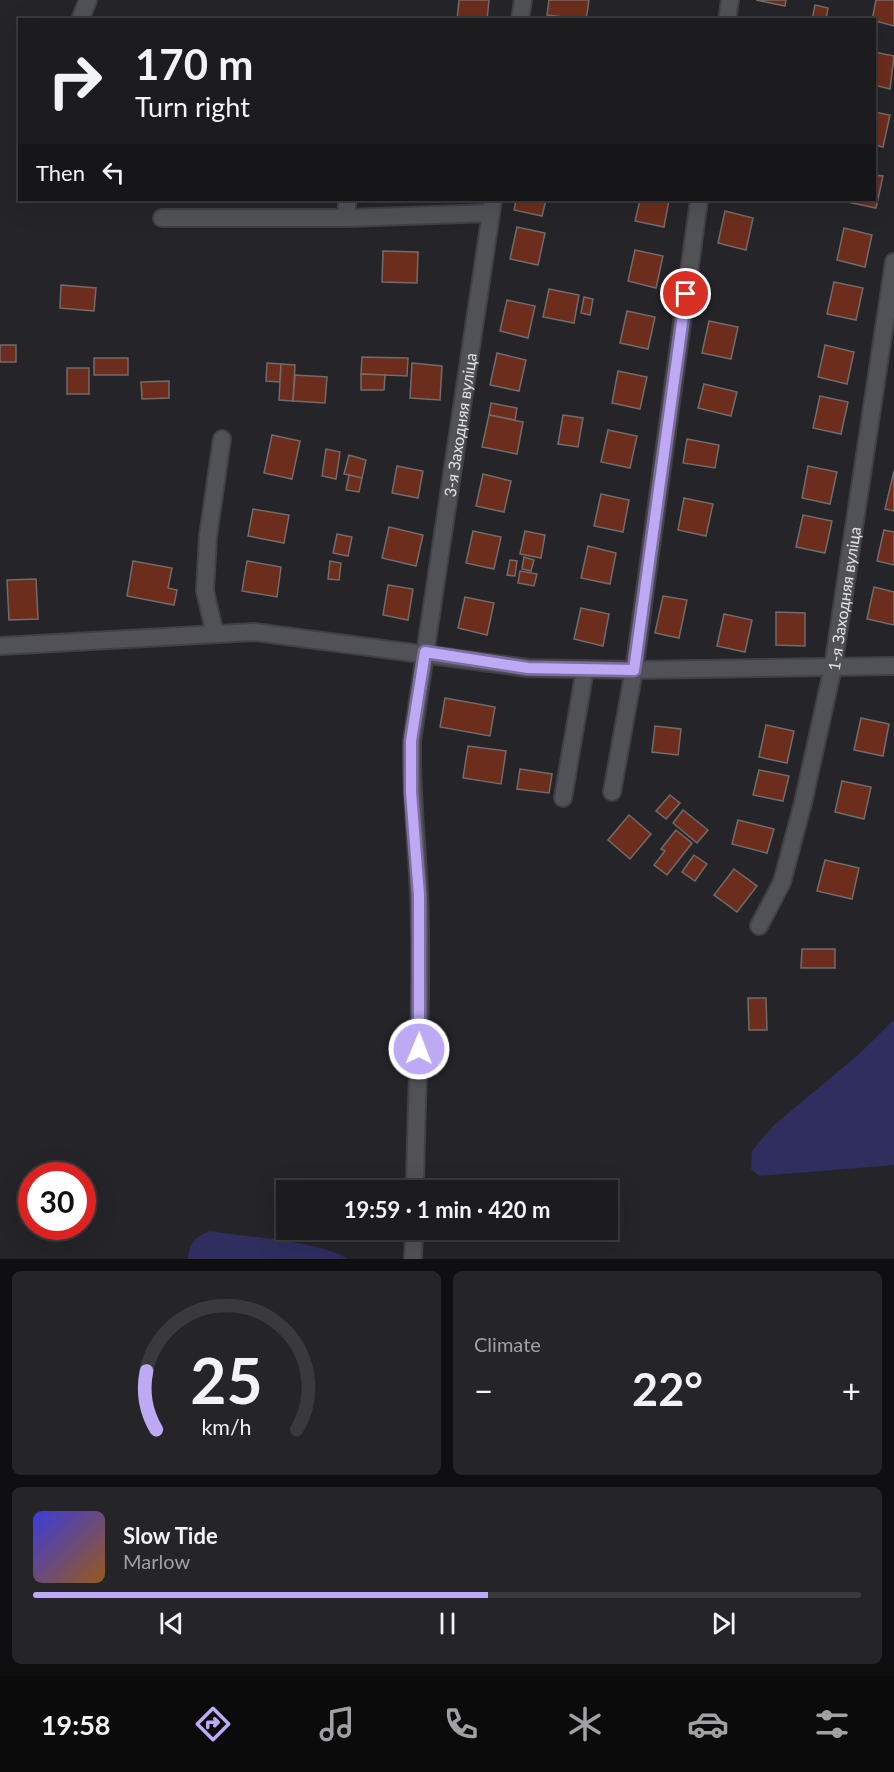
<!DOCTYPE html>
<html lang="en">
<head>
<meta charset="utf-8">
<style>
	:root { --surface:#1c1c1f; --page:#252528; --text:#f1f3f6; --muted:#a0a1a4; --line:#3a3a3d; --accent:#bea9f4 }
	body { margin:0; font-family:Lato,sans-serif; background:var(--page); color:var(--text); height:100vh; display:flex; flex-direction:column; font-size:22px; white-space:nowrap }
	* { box-sizing:border-box; margin:0 }
	p { font-size:20px; color:var(--muted) }
	.icon { flex:none; width:33px; height:33px; fill:none; stroke:currentColor; stroke-width:2; stroke-linecap:round; stroke-linejoin:round }
	.map { position:relative; height:1259px; overflow:hidden }
	.panel { display:flex; flex-direction:column; gap:12px; padding:12px; background:#0f0f11; flex:1 }
	.panel>* { flex:none }
	.banner { position:absolute; left:18px; top:18px; width:858px; height:183px; border-radius:0px; box-shadow:0 6px 24px #0002,0 0 0 2px var(--line); background:#1c1c1f; color:var(--text); overflow:hidden }
	.speed { position:absolute; left:18px; top:1162px; display:flex; gap:12px; font-size:30px; font-weight:700; text-align:center }
	.speed>* { display:grid; place-content:center; width:78px; height:78px; border-radius:50%; background:var(--surface); box-shadow:0 6px 24px #0002,0 0 0 2px var(--line); line-height:1 }
	.speed .limit { border:9px solid #d22; background:#fff; color:#111 }
	.pin { position:absolute; display:grid; place-items:center; width:51px; height:51px; color:#fff; margin:-26px; border:3px solid #fff; border-radius:50%; box-shadow:0 2px 6px #0007 }
	.me { position:absolute; width:66px; margin:-33px; rotate:1deg; stroke-linejoin:round; filter:drop-shadow(0 0 4px #0008) }
	.turn { display:flex; align-items:center; gap:21px; height:126px; padding:0 18px; font-size:27px }
	.turn .icon { width:78px; height:78px; stroke-width:2.5 }
	.turn b { display:block; font-size:42px; line-height:51px }
	.then { display:flex; align-items:center; height:57px; padding:0 18px; background:#0003; gap:12px; font-size:22px }
	.big { font-size:45px; font-weight:700; line-height:1.1 }
	.panel .card { flex:1; display:flex; flex-direction:column; justify-content:center; gap:9px; min-width:0; padding:0 21px; border-radius:9px; background:var(--page) }
	.panel .dial { align-items:center; gap:0 }
	.dial svg { height:156px; overflow:visible; fill:none; stroke:var(--line); stroke-width:7; stroke-linecap:round; text-anchor:middle }
	.dial text { fill:var(--text); stroke:none }
	.song { display:flex; align-items:center; gap:18px }
	.cover { width:72px; height:72px; border-radius:9px; background:linear-gradient(135deg,hsl(240 70% 55%),hsl(30 70% 35%)) }
	.played { height:6px; border-radius:3px; background:linear-gradient(90deg,var(--accent) 55%,var(--line) 55%) }
	.keys { display:flex; justify-content:space-around; direction:ltr }
	.heat { display:flex; justify-content:space-between; align-items:center; font-size:33px; direction:ltr }
	.panel .tiles { flex:1; display:grid; gap:12px; grid-template-columns:1fr 1fr }
	.card:last-child { grid-column:span 2 }
	.trip { position:absolute; left:276px; top:1180px; width:342px; height:60px; border-radius:0px; background:var(--surface); box-shadow:0 6px 24px #0002,0 0 0 2px var(--line); font-weight:700; line-height:60px; text-align:center }
	.menu { display:flex; height:96px; justify-content:space-around; align-items:center; background:#0b0b0c; color:var(--muted) }
	.menu .icon { width:42px; height:42px }
	.menu .current { color:var(--accent) }
	.menu b { font-size:27px; color:var(--text) }
	.map>svg:first-child { display:block }
</style>
</head>
<body>
<div class="map">
<svg width="894" height="1259" viewBox="0 0 894 1259">
	<rect width="100%" height="100%" fill="#252529"/>
	<!-- green -->
	<g fill="#2f2e5f">
		<path d="M 894,1020 L 894,1165 L 759,1176 L 751,1169 L 752,1151 L 773,1126 L 858,1055 Z"/>
		<path d="M 210,1231 C 244,1237 322,1241 347,1259 L 188,1259 C 190,1243 194,1237 210,1231 Z"/>
	</g>
	<!-- building -->
	<g fill="#6c2d1c" stroke="#716b6a" stroke-width="1.5">
		<path d="M 459,0 L 489,0 L 487,20 L 457,20 Z"/>
		<path d="M 549,0 L 589,0 L 586,20 L 547,15 Z"/>
		<path d="M 756,0 L 786,0 L 785,6 Z"/>
		<path d="M 876,0 L 894,0 L 894,26 L 872,20 Z"/>
		<path d="M 815,5 L 828,8 L 826,20 L 812,20 Z"/>
		<path d="M 874,52 L 894,56 L 890,89 L 874,85 Z"/>
		<path d="M 874,112 L 890,115 L 883,147 L 874,145 Z"/>
		<path d="M 874,175 L 883,176 L 876,208 L 847,202 L 848,200 L 874,200 Z"/>
		<path d="M 516,200 L 546,200 L 542,216 L 514,210 Z"/>
		<path d="M 640,200 L 669,200 L 664,227 L 635,221 Z"/>
		<path d="M 725,211 L 753,218 L 746,250 L 718,243 Z"/>
		<path d="M 517,227 L 545,233 L 538,265 L 510,259 Z"/>
		<path d="M 844,228 L 872,235 L 865,267 L 837,260 Z"/>
		<path d="M 635,250 L 663,256 L 656,288 L 628,281 Z"/>
		<path d="M 383,251 L 418,252 L 417,283 L 382,282 Z"/>
		<path d="M 834,282 L 863,288 L 856,320 L 827,314 Z"/>
		<path d="M 61,285 L 96,288 L 94,311 L 60,308 Z"/>
		<path d="M 549,289 L 579,295 L 574,323 L 543,317 Z"/>
		<path d="M 584,297 L 593,299 L 590,315 L 581,313 Z"/>
		<path d="M 507,300 L 535,306 L 528,338 L 500,331 Z"/>
		<path d="M 627,311 L 655,317 L 648,349 L 620,343 Z"/>
		<path d="M 709,321 L 738,327 L 731,359 L 702,353 Z"/>
		<rect x="0" y="345" width="16" height="17"/>
		<path d="M 825,345 L 854,352 L 847,384 L 818,377 Z"/>
		<path d="M 497,353 L 526,360 L 519,391 L 490,385 Z"/>
		<path d="M 362,357 L 408,358 L 407,376 L 361,374 Z"/>
		<rect x="94" y="358" width="34" height="17"/>
		<path d="M 267,363 L 281,364 L 280,382 L 266,381 Z"/>
		<path d="M 412,363 L 442,366 L 440,400 L 410,398 Z"/>
		<path d="M 281,364 L 295,365 L 293,401 L 279,400 Z"/>
		<rect x="67" y="368" width="22" height="26"/>
		<path d="M 618,371 L 647,377 L 640,409 L 612,403 Z"/>
		<path d="M 361,374 L 385,375 L 384,390 L 361,390 Z"/>
		<path d="M 295,375 L 327,377 L 325,403 L 293,401 Z"/>
		<path d="M 169,381 L 169,398 L 142,399 L 141,382 Z"/>
		<path d="M 704,384 L 737,392 L 731,416 L 698,408 Z"/>
		<path d="M 820,396 L 848,402 L 841,434 L 813,428 Z"/>
		<path d="M 491,403 L 517,408 L 515,420 L 489,415 Z"/>
		<path d="M 489,415 L 523,422 L 517,454 L 482,447 Z"/>
		<path d="M 563,415 L 583,418 L 578,447 L 558,444 Z"/>
		<path d="M 608,430 L 637,436 L 630,468 L 601,462 Z"/>
		<path d="M 272,435 L 300,441 L 292,479 L 264,473 Z"/>
		<path d="M 687,439 L 719,445 L 715,468 L 683,463 Z"/>
		<path d="M 326,449 L 340,452 L 336,479 L 322,476 Z"/>
		<path d="M 349,455 L 366,460 L 362,478 L 344,474 Z"/>
		<path d="M 397,466 L 423,471 L 418,498 L 392,493 Z"/>
		<path d="M 808,466 L 837,472 L 830,504 L 802,498 Z"/>
		<path d="M 894,471 L 894,511 L 885,509 Z"/>
		<path d="M 483,474 L 511,481 L 504,512 L 476,506 Z"/>
		<path d="M 349,475 L 362,478 L 359,492 L 346,490 Z"/>
		<path d="M 601,494 L 629,500 L 623,532 L 594,526 Z"/>
		<path d="M 684,498 L 713,504 L 706,536 L 678,530 Z"/>
		<path d="M 253,509 L 289,515 L 284,543 L 248,536 Z"/>
		<path d="M 803,515 L 832,521 L 825,553 L 796,547 Z"/>
		<path d="M 389,527 L 423,535 L 416,566 L 382,558 Z"/>
		<path d="M 884,530 L 894,532 L 894,565 L 877,561 Z"/>
		<path d="M 473,531 L 501,537 L 494,569 L 466,563 Z"/>
		<path d="M 525,531 L 545,535 L 541,558 L 520,554 Z"/>
		<path d="M 337,534 L 352,537 L 348,556 L 333,553 Z"/>
		<path d="M 588,546 L 616,553 L 610,584 L 581,578 Z"/>
		<path d="M 524,557 L 534,560 L 531,571 L 522,569 Z"/>
		<path d="M 510,560 L 517,561 L 515,576 L 507,575 Z"/>
		<path d="M 133,561 L 172,568 L 168,588 L 177,590 L 174,605 L 127,596 Z"/>
		<path d="M 247,561 L 281,567 L 277,597 L 242,591 Z"/>
		<path d="M 330,561 L 341,563 L 339,580 L 328,579 Z"/>
		<path d="M 520,571 L 537,574 L 534,586 L 518,583 Z"/>
		<path d="M 36,579 L 38,619 L 9,620 L 7,580 Z"/>
		<path d="M 388,585 L 413,589 L 408,620 L 383,615 Z"/>
		<path d="M 874,587 L 894,592 L 894,625 L 867,619 Z"/>
		<path d="M 663,596 L 687,600 L 679,638 L 655,633 Z"/>
		<path d="M 465,597 L 494,603 L 487,635 L 458,628 Z"/>
		<path d="M 581,608 L 609,614 L 603,646 L 574,639 Z"/>
		<path d="M 776,612 L 805,613 L 805,646 L 776,645 Z"/>
		<path d="M 724,614 L 752,620 L 745,652 L 717,646 Z"/>
		<path d="M 445,698 L 495,707 L 490,736 L 440,727 Z"/>
		<path d="M 861,718 L 889,724 L 883,756 L 854,750 Z"/>
		<path d="M 766,725 L 794,731 L 787,763 L 759,757 Z"/>
		<path d="M 655,726 L 681,729 L 678,755 L 652,752 Z"/>
		<path d="M 468,746 L 506,751 L 501,784 L 463,778 Z"/>
		<path d="M 520,769 L 552,774 L 549,793 L 517,789 Z"/>
		<path d="M 759,770 L 789,776 L 783,801 L 753,795 Z"/>
		<path d="M 842,781 L 871,787 L 864,819 L 835,812 Z"/>
		<path d="M 670,795 L 680,803 L 666,819 L 656,811 Z"/>
		<path d="M 683,810 L 708,830 L 697,843 L 673,823 Z"/>
		<path d="M 629,815 L 651,834 L 630,859 L 608,840 Z"/>
		<path d="M 738,820 L 774,829 L 767,853 L 732,844 Z"/>
		<path d="M 676,830 L 692,843 L 667,875 L 654,865 L 665,851 L 661,849 Z"/>
		<path d="M 694,855 L 707,864 L 695,881 L 682,872 Z"/>
		<path d="M 825,860 L 859,868 L 852,899 L 817,891 Z"/>
		<path d="M 734,869 L 757,886 L 737,912 L 714,895 Z"/>
		<path d="M 802,949 L 835,949 L 835,968 L 801,968 Z"/>
		<path d="M 748,998 L 766,998 L 767,1030 L 749,1030 Z"/>
	</g>
	<g fill="none" stroke-linecap="round" stroke-linejoin="round">
		<defs>
			<g id="minor">
				<path d="M 80,20 L 88,0"/>
				<path d="M 520,20 L 523,0"/>
				<path d="M 727,20 L 730,0"/>
				<path d="M 347,200 L 347,218"/>
				<path d="M 162,218 L 347,218 L 491,213"/>
				<path d="M 215,634 L 205,591 L 208,536 L 222,439"/>
				<path d="M 0,646 L 254,632 L 528,668 L 634,670 L 894,666"/>
				<path d="M 612,792 L 634,670 L 699,200"/>
				<path d="M 563,798 L 585,669"/>
				<path id="s1" d="M 759,926 L 782,882 L 803,803 L 833,667 L 894,262"/>
				<path id="s2" d="M 415,1191 C 416,1093 423,994 419,895 C 417,843 411,793 412,741 L 493,200"/>
				<path d="M 413,1259 L 414,1230"/>
			</g>
		</defs>
		<!-- minor casing -->
		<use href="#minor" stroke="#414145" stroke-width="20"/>
		<!-- minor -->
		<use href="#minor" stroke="#515257" stroke-width="16"/>
	</g>
	<g fill="none" stroke-linecap="round" stroke-linejoin="round">
		<defs>
			<path id="route" d="M 419,1049 L 419,895 L 411,792 L 411,741 L 425,652 L 528,668 L 634,670 L 686,294"/>
		</defs>
		<!-- route casing -->
		<use href="#route" stroke="#7c6e9f" stroke-width="15"/>
		<!-- route -->
		<use href="#route" stroke="#bea9f4" stroke-width="10"/>
	</g>
	<g text-anchor="middle" dominant-baseline="central" stroke-width="6" stroke-linejoin="round" paint-order="stroke">
		<!-- street labels -->
		<g font-size="16" fill="#e3e3e6" stroke="#252529">
			<text stroke="none"><textPath href="#s2" startOffset="770">3-я Заходняя вуліца</textPath></text>
			<text stroke="none"><textPath href="#s1" startOffset="340">1-я Заходняя вуліца</textPath></text>
		</g>
	</g>
</svg>
<div class="speed"><div class="limit">30</div></div>
<div class="pin" style="left:686px;top:294px;background:#d93025"><svg class="icon" aria-label="arrive" viewBox="0 0 24 24"><path d="M6 21V4h12l-3 4 3 4H6"/></svg></div>
<svg class="me" style="left:419px;top:1049px" viewBox="-20 -20 40 40"><circle r="17" fill="#bea9f4" stroke="#fff" stroke-width="3"/><path d="M0-11L8 9 0 5-8 9z" fill="#fff"/></svg>
<div class="trip">19:59 · 1 min · 420 m</div>
<div class="banner">
<div class="turn"><svg class="icon" aria-label="right" viewBox="0 0 24 24"><path d="M7 20v-9h11M14 6l5 5-5 5"/></svg><div><b>170 m</b>Turn right</div></div>
<div class="then">Then<svg class="icon" aria-label="left" viewBox="0 0 24 24"><path d="M17 20v-9H6M10 6l-5 5 5 5"/></svg></div>
</div>
</div>
<section class="panel">
<div class="tiles">
<div class="card dial"><svg viewBox="0 0 100 80">
<path d="M14 69A42 42 0 1 1 86 69"/>
<path d="M14 69A42 42 0 0 1 9 39" stroke="#bea9f4"/>
<text x="50" y="56" font-size="32" font-weight="700">25</text>
<text x="50" y="72" font-size="11">km/h</text>
</svg></div>
<div class="card"><p>Climate</p>
<div class="heat"><a>−</a><b class="big">22°</b><a>+</a></div>
</div>
<div class="card">
<div class="song"><i class="cover"></i><div><b>Slow Tide</b><p>Marlow</p></div></div>
<div class="played"></div>
<div class="keys"><svg class="icon" aria-label="previous" viewBox="0 0 24 24"><path d="M18 5L8 12l10 7zM5 5v14"/></svg><svg class="icon" aria-label="pause" viewBox="0 0 24 24"><path d="M8 5v14M16 5v14"/></svg><svg class="icon" aria-label="next" viewBox="0 0 24 24"><path d="M6 5l10 7-10 7zM19 5v14"/></svg></div>
</div>
</div>
</section>
<nav class="menu">
<b>19:58</b>
<svg class="icon current" aria-label="directions" viewBox="0 0 24 24"><path d="M12 3l9 9-9 9-9-9zM9 14v-3h6M13 9l2 2-2 2"/></svg>
<svg class="icon" aria-label="music" viewBox="0 0 24 24"><path d="M9 18V5l10-2v13"/><circle cx="6" cy="18" r="3"/><circle cx="16" cy="16" r="3"/></svg>
<svg class="icon" aria-label="phone" viewBox="0 0 24 24"><path d="M5 4h4l2 5-3 2q2 4 5 5l2-3 5 2v4C11 20 4 13 5 4z"/></svg>
<svg class="icon" aria-label="climate" viewBox="0 0 24 24"><path d="M12 3v18M4 7l16 10M4 17L20 7"/></svg>
<svg class="icon" aria-label="car" viewBox="0 0 24 24"><path d="M5 17H2v-5l4-1 3-4h7l3 4 3 1v5h-3M9 17h6M6 11h13"/><circle cx="7" cy="17" r="2"/><circle cx="17" cy="17" r="2"/></svg>
<svg class="icon" aria-label="filters" viewBox="0 0 24 24"><path d="M4 7h16M4 17h16"/><circle cx="9" cy="7" r="2"/><circle cx="15" cy="17" r="2"/></svg>
</nav>
</body>
</html>
